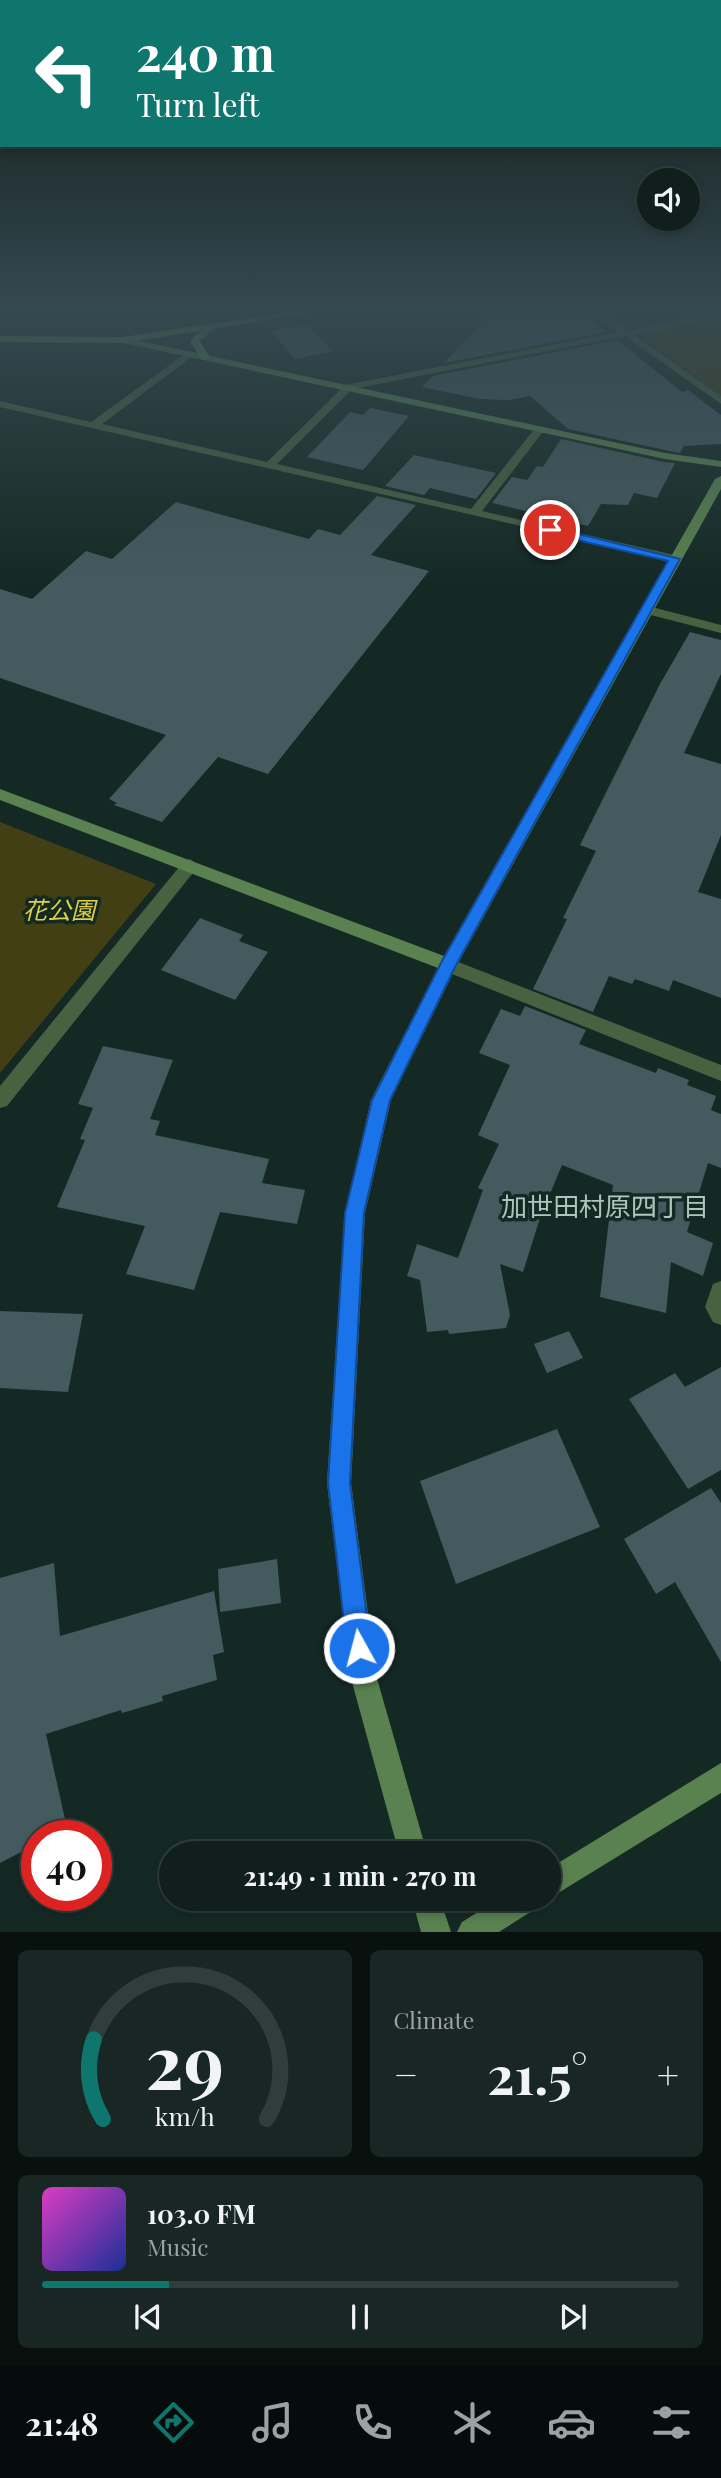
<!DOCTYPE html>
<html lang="en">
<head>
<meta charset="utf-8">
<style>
	:root { --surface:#101f1b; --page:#192724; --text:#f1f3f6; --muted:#9ca2a3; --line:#303d3a; --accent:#0f766e }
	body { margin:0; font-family:"Playfair Display","Noto Sans JP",serif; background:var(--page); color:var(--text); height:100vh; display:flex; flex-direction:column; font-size:26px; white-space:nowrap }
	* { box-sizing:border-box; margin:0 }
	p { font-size:23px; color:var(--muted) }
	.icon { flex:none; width:38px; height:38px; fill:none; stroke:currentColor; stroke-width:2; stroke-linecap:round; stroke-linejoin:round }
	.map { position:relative; height:1932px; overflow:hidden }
	.details { display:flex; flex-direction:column; gap:18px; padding:18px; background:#09110f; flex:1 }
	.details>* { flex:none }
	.guide { position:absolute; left:0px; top:0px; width:721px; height:147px; box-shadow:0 4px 10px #0003,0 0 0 2px var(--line); background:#0f766e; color:#fff; overflow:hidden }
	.buttons { position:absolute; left:637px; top:168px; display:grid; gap:14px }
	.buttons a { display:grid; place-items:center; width:63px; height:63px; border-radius:50%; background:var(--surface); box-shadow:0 4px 10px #0003,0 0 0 2px var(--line); font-size:35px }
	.speed { position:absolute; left:21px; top:1820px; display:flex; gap:14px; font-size:35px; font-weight:700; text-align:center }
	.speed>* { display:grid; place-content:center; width:91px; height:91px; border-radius:50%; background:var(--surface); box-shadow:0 4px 10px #0003,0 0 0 2px var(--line); line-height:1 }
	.speed .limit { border:10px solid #d22; background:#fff; color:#111 }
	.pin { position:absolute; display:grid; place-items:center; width:60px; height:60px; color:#fff; margin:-30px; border:4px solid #fff; border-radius:50%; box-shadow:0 2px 7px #0007 }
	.me { position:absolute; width:77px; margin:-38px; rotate:353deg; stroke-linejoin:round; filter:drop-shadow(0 0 5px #0008) }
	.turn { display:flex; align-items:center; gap:24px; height:147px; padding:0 21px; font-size:32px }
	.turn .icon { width:91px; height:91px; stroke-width:2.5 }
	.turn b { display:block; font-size:49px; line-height:60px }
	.big { font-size:52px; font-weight:700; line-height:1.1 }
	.details .card { flex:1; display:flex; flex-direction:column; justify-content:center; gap:10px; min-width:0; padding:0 24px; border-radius:10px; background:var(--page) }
	.details .dial { align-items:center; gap:0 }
	.dial svg { height:182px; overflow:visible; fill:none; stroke:var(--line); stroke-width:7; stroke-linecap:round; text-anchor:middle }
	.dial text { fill:var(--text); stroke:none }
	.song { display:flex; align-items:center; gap:21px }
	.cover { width:84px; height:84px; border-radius:10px; background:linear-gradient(135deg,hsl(310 70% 55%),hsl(230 70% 35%)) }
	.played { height:7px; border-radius:4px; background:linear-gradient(90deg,var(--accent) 20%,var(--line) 20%) }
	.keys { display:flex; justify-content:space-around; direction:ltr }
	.heat { display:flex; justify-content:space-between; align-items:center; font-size:38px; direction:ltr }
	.details .tiles { flex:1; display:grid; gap:18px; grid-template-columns:1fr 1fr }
	.card:last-child { grid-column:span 2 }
	.trip { position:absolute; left:159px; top:1841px; width:402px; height:70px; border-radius:35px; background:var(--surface); box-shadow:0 4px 10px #0003,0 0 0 2px var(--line); font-weight:700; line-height:70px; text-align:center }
	.tab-bar { display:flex; height:112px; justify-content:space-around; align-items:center; background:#060c0b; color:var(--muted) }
	.tab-bar .icon { width:49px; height:49px }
	.tab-bar .on { color:var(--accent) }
	.tab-bar b { font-size:32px; color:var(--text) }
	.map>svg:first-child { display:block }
</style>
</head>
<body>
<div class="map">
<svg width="721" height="1932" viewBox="0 0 721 1932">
	<rect width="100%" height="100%" fill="#152924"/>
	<!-- green -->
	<g fill="#423f14">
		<path d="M 721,318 L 721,396 L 642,338 L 644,333 Z"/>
		<path d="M 0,822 L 156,884 L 0,1073 Z"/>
	</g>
	<!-- building -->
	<g fill="#435a5e">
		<path d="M 492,311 L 580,311 L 606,332 L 444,363 Z"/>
		<path d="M 307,324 L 333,351 L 295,359 L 271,331 Z"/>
		<path d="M 617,340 L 682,392 L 688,390 L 721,415 L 721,444 L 684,446 L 680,453 L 665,450 L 568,429 L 530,396 L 508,400 L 480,399 L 422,387 L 433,376 Z"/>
		<path d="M 370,408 L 409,416 L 363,470 L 307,457 L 350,412 L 363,415 Z"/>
		<path d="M 561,439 L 664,462 L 675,463 L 657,498 L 634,493 L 628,505 L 601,504 L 588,526 L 492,503 L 512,477 L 527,480 L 537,466 L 543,467 Z"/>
		<path d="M 414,455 L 496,473 L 476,499 L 430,488 L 424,495 L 385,486 Z"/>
		<path d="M 377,496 L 416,505 L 371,555 L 429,571 L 268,774 L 218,757 L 162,822 L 114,805 L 117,803 L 109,799 L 166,735 L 0,678 L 0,589 L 32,599 L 86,551 L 112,559 L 176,502 L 309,539 L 318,529 L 340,535 Z"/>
		<path d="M 690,632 L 721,640 L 721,674 L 684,753 L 721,764 L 721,835 L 698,892 L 721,899 L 721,998 L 673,980 L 669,991 L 635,979 L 632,984 L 609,976 L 593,1012 L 533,989 L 567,919 L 563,918 L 596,851 L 580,845 L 660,684 Z"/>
		<path d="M 200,918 L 243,935 L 239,941 L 268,952 L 235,1000 L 161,970 Z"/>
		<path d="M 525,1006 L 586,1030 L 579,1044 L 656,1073 L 658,1068 L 689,1080 L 687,1085 L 716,1096 L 711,1110 L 721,1114 L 721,1168 L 708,1163 L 687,1232 L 713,1243 L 703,1276 L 671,1262 L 666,1313 L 600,1297 L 613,1185 L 562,1165 L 540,1218 L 523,1272 L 500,1264 L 510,1315 L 506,1328 L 449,1334 L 448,1330 L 427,1332 L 420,1280 L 407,1276 L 417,1244 L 458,1258 L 483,1190 L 478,1188 L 499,1144 L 478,1135 L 510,1065 L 479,1053 L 501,1009 L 520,1016 Z"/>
		<path d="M 103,1046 L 173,1060 L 150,1119 L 160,1121 L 155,1135 L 269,1159 L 262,1183 L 305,1190 L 297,1224 L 220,1212 L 194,1290 L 126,1274 L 145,1226 L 57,1207 L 85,1140 L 80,1139 L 93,1108 L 78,1104 Z"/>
		<path d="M 0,1311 L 83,1314 L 68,1392 L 0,1388 Z"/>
		<path d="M 569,1331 L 583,1358 L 547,1373 L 534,1344 Z"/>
		<path d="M 721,1367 L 721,1470 L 688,1489 L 629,1399 L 675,1373 L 685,1387 Z"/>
		<path d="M 557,1429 L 600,1527 L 456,1584 L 420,1481 Z"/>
		<path d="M 711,1488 L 721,1503 L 721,1662 L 675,1582 L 656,1594 L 624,1539 Z"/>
		<path d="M 277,1559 L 281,1603 L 220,1612 L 218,1569 Z"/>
		<path d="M 54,1563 L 60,1636 L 214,1591 L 224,1652 L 213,1655 L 217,1680 L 162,1696 L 163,1701 L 122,1713 L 121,1710 L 46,1734 L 67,1828 L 51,1836 L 37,1836 L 37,1844 L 0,1863 L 0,1578 Z"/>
	</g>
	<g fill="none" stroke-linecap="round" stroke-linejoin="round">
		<!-- street -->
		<g fill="#476141" fill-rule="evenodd">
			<path d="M 591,311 L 602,311 L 629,330 L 721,312 L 721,318 L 635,335 L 721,396 L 721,404 L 625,336 L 352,389 L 277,464 L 471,509 L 536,427 L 540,426 L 545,429 L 482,511 L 679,556 L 679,562 L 0,407 L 0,401 L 91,422 L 189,351 L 193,352 L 193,356 L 102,424 L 267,462 L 345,385 L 619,332 Z"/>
			<path d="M 648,606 L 721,625 L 721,633 L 643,613 L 641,610 Z"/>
			<path d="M 190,859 L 198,865 L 196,869 L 7,1106 L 0,1108 L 0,1086 L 184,861 Z"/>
			<path d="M 448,958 L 721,1065 L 721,1081 L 442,970 L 439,965 L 442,960 Z"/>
			<path d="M 721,1281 L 721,1325 L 713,1322 L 705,1307 L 713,1284 Z"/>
		</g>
		<!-- secondary -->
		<g fill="#598250" fill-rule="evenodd">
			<path d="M 122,337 L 665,453 L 721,461 L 721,467 L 665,459 L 119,342 L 119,338 Z"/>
			<path d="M 721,476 L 721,489 L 456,967 L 391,1100 L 365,1213 L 351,1483 L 376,1675 L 427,1853 L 399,1853 L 350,1675 L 327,1483 L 345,1213 L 371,1100 L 438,968 L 0,800 L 0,789 L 444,956 L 715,479 Z"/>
			<path d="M 721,1763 L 721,1793 L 550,1898 L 550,1868 Z"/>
			<path d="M 412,1899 L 440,1899 L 451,1932 L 421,1932 Z"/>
			<path d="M 499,1899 L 540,1899 L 535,1909 L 499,1932 L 457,1932 L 462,1922 Z"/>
		</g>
		<!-- primary -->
		<path fill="#679c5b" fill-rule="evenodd" d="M 296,311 L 320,311 L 213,329 L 200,341 L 210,357 L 205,360 L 201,359 L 190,341 L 200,331 L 122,343 L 0,342 L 0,336 L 122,337 Z"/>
	</g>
	<!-- sky -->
	<linearGradient id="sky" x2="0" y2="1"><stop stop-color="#0c1714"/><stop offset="0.53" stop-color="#354950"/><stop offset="1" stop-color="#354950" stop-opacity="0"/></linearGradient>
	<rect width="721" height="582" fill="url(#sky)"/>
	<!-- route -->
	<path fill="#1a73e8" stroke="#114b97" stroke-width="2" d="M 550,527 L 680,559 L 455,967 L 390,1100 L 364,1213 L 350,1483 L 371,1648 L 368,1656 L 359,1660 L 351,1656 L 347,1648 L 328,1483 L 345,1213 L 372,1100 L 442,961 L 668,561 L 546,533 L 546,528 Z"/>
	<g text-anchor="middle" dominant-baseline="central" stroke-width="7" stroke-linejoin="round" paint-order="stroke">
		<!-- park labels -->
		<g font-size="24" font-style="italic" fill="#ddd240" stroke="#152924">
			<text x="59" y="909">花公園</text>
		</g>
		<!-- neighbourhood labels -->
		<g font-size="26" fill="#acc5bd" stroke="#152924">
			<text x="605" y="1205">加世田村原四丁目</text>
		</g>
	</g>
</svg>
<div class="buttons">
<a><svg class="icon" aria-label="sound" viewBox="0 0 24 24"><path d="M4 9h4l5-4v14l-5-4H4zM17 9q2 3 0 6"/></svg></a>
</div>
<div class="speed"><div class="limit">40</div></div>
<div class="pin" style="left:550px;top:530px;background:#d93025"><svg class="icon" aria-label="arrive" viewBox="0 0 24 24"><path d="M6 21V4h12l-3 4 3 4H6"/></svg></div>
<svg class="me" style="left:359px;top:1648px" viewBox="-20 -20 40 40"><circle r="17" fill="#1a73e8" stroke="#fff" stroke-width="3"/><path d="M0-11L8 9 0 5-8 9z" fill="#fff"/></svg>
<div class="trip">21:49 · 1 min · 270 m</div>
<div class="guide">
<div class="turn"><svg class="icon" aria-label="left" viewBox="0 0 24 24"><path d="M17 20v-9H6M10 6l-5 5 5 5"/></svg><div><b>240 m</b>Turn left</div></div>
</div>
</div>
<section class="details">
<div class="tiles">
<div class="card dial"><svg viewBox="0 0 100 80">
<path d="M14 69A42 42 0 1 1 86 69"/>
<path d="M14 69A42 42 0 0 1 10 34" stroke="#0f766e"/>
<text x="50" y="56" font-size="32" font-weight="700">29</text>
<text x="50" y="72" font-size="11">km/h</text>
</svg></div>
<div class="card"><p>Climate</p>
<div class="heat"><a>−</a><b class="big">21.5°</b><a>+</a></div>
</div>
<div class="card">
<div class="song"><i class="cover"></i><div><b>103.0 FM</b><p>Music</p></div></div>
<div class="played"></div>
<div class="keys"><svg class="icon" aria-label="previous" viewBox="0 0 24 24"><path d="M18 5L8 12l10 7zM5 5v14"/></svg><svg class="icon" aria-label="pause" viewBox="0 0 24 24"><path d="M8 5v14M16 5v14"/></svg><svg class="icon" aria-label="next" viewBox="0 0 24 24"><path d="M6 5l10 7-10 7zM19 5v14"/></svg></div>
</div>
</div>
</section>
<nav class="tab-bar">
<b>21:48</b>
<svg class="icon on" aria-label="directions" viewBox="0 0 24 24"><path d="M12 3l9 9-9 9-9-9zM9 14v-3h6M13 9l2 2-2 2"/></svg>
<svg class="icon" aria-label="music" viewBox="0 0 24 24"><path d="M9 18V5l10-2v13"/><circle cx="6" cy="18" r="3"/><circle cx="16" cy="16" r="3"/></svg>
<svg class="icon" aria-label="phone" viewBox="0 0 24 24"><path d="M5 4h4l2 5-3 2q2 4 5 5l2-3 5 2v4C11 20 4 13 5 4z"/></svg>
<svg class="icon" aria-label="climate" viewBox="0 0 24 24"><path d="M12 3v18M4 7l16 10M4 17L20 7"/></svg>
<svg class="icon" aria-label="car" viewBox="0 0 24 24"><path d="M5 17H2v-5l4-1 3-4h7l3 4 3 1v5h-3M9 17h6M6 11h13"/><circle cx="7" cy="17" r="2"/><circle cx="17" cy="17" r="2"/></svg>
<svg class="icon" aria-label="filters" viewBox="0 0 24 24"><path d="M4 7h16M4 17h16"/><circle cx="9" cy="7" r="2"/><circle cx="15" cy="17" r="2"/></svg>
</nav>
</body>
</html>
